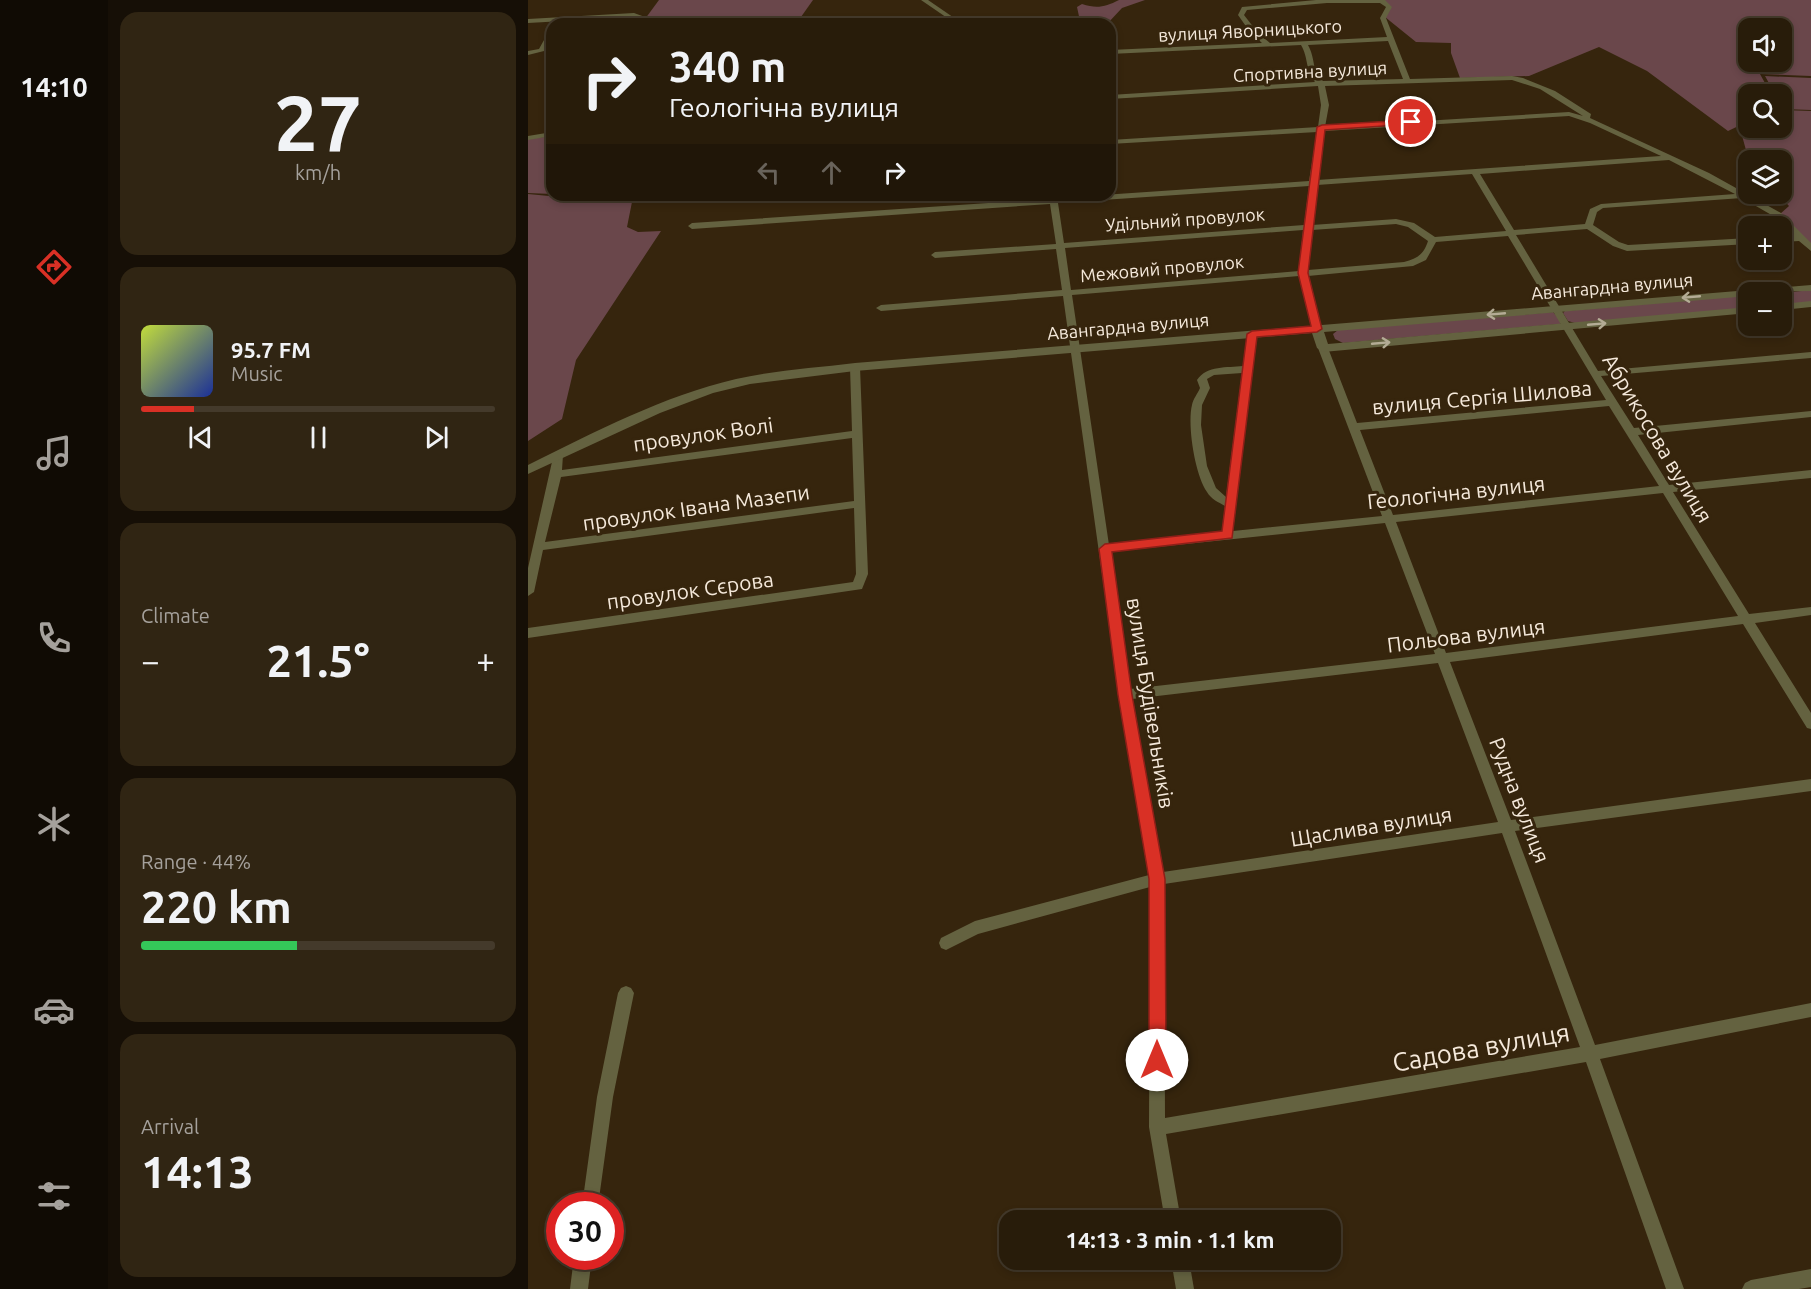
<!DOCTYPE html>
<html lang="en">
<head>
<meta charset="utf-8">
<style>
	:root { --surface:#281c0a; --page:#302513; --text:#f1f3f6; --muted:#a5a19c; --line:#443a2b; --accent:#d93025 }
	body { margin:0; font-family:Ubuntu,sans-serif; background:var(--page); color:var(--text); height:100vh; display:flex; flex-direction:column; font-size:22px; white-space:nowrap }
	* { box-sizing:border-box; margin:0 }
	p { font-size:20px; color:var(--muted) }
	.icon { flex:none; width:33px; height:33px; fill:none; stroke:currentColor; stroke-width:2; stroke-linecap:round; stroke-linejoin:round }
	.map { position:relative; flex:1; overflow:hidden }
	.sheet { display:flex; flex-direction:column; gap:12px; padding:12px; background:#160f06; width:420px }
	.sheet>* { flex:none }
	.guide { position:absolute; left:18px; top:18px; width:570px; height:183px; border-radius:18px; box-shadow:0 3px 9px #0003,0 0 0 2px var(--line); background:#281c0a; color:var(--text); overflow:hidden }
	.tools { position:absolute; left:1210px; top:18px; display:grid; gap:12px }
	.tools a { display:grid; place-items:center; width:54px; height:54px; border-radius:12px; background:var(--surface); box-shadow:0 3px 9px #0003,0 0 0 2px var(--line); font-size:30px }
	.speed { position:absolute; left:18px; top:1192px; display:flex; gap:12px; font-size:30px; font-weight:700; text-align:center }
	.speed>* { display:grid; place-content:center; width:78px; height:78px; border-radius:50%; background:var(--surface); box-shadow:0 3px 9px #0003,0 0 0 2px var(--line); line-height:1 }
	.speed .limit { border:9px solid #d22; background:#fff; color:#111 }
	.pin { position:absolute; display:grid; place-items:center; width:51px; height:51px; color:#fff; margin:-26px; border:3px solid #fff; border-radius:50%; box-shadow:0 2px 6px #0007 }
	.me { position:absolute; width:66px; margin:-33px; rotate:0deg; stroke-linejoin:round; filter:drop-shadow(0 0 4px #0008) }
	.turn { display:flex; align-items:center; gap:21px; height:126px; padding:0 24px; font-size:27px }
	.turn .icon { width:78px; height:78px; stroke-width:2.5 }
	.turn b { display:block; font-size:42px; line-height:51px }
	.lanes { display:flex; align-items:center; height:57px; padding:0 24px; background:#0003; justify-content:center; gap:30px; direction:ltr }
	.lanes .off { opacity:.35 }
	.big { font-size:45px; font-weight:700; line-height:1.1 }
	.sheet .widget { flex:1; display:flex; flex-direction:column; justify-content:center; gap:9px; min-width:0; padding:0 21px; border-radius:18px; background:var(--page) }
	.sheet .dial { align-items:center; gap:0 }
	.dial b { font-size:78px; line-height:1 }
	.song { display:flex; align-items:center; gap:18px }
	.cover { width:72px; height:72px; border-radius:9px; background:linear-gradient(135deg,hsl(70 70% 55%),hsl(230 70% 35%)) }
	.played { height:6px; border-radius:3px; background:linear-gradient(90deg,var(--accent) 15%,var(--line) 15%) }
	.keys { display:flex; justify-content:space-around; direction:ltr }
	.heat { display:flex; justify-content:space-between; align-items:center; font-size:33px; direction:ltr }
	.charge { height:9px; border-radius:4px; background:linear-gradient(90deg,#34c759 44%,var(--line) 0) }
	.trip { position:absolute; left:471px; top:1210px; width:342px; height:60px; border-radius:18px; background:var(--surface); box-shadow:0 3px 9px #0003,0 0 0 2px var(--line); font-weight:700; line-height:60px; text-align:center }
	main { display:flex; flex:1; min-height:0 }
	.tabs { display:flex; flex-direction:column; width:108px; justify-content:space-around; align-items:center; background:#100b04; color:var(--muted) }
	.tabs .icon { width:42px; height:42px }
	.tabs .current { color:var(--accent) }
	.tabs b { font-size:27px; color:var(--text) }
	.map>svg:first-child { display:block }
</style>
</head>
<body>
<main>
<nav class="tabs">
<b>14:10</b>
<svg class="icon current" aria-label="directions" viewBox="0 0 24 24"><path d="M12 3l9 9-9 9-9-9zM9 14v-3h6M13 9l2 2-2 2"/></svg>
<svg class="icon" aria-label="music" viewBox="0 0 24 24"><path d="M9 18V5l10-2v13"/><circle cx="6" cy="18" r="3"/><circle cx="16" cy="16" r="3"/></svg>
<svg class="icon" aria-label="phone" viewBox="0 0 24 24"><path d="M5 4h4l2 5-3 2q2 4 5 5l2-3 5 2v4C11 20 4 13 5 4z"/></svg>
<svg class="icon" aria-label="climate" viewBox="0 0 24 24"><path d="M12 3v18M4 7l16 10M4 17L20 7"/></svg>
<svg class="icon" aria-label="car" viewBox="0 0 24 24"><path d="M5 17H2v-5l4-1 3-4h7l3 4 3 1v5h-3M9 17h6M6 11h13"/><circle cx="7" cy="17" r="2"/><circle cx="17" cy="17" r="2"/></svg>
<svg class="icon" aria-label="filters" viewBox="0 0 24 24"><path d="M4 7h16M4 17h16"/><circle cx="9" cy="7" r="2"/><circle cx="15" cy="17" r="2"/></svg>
</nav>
<section class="sheet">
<div class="widget dial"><b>27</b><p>km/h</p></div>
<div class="widget">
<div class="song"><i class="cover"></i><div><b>95.7 FM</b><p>Music</p></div></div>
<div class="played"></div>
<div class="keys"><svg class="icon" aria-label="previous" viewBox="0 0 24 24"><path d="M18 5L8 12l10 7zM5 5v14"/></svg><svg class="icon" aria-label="pause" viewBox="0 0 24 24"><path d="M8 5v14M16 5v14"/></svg><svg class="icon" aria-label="next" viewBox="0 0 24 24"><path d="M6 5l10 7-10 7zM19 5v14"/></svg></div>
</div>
<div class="widget"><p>Climate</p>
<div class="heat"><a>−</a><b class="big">21.5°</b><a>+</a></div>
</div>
<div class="widget"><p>Range · 44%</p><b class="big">220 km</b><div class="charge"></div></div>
<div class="widget"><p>Arrival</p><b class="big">14:13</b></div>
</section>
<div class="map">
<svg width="1283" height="1289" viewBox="0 0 1283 1289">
	<rect width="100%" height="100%" fill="#36250d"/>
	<!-- green -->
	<g fill="#6a474b" fill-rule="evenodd">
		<path d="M 131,0 L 285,0 L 268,24 L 123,24 L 117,19 Z"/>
		<path d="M 591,0 L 617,0 L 594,8 L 579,24 L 546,24 L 552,21 L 549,7 L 554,4 C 569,9 577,7 591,0 Z"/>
		<path d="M 855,0 L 1283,0 L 1283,76 L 1232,74 L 1243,94 L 1221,94 L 1221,121 L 1200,131 L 1119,71 L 1071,47 L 1001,76 L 932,78 L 923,53 L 923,43 L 888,42 L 857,17 L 862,10 ZM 1221,28 L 1254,28 L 1254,62 L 1221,62 Z"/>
		<path d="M 1237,76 L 1283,78 L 1283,110 L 1256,109 L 1254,94 L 1247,94 Z"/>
		<path d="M 1254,110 L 1283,111 L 1283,245 L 1252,214 L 1261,206 L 1250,194 L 1254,194 L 1254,160 L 1221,161 L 1213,132 L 1222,128 L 1254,128 Z"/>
		<path d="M 24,136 L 24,194 L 0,193 L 0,139 Z"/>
		<path d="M 0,194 L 21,196 L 45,202 L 99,198 L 104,202 L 99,227 L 110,232 L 133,231 L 48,360 L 34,419 L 0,441 Z"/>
		<path d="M 1283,290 L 1283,303 L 1254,306 L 1254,293 Z"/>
		<path d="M 1221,295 L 1221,308 L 1047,323 L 1040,321 L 1035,313 L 1037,311 Z"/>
		<path d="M 1025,312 L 1033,321 L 1032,324 L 815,343 L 807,339 L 805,334 L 810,330 Z"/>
	</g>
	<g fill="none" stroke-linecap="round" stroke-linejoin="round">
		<!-- minor -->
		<g fill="#646240" fill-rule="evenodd">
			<path d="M 393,0 L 400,0 L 435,24 L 428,24 Z"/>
			<path d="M 788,0 L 857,0 L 864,7 L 858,18 L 882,79 L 984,76 L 995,78 L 1027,91 L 1063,114 L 1062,118 L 1181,173 L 1253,213 L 1283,243 L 1283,251 L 1271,241 L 1254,242 L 1254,236 L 1266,236 L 1247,217 L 1214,198 L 1075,208 L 1069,212 L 1065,225 L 1091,242 L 1100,245 L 1221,238 L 1221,244 L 1099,251 L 1085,246 L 1059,229 L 988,235 L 1070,371 L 1283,352 L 1283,358 L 1073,376 L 1106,428 L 1283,411 L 1283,417 L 1110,435 L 1141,485 L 1283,470 L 1283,478 L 1145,492 L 1221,614 L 1283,607 L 1283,615 L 1227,623 L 1283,713 L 1283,729 L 1279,728 L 1215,624 L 922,662 L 983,820 L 1283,779 L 1283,791 L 987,831 L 1067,1045 L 1283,1003 L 1283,1017 L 1072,1059 L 1156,1289 L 1138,1289 L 1058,1062 L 638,1134 L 653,1221 L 637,1221 L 621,1127 L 622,887 L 450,934 L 418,950 L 413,948 L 411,943 L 413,938 L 447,921 L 621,875 L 591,695 L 535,296 L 353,311 L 348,308 L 353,305 L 534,290 L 528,249 L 407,258 L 403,255 L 407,252 L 528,244 L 522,204 L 164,229 L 160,226 L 164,223 L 521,199 L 521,195 L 529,195 L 530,198 L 781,181 L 789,132 L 582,144 L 582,140 L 790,127 L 793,105 L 790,86 L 582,99 L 582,95 L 787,82 C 777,70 781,59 773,45 L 582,54 L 582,50 L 734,43 L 722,32 L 710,15 L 714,7 ZM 799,3 L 852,3 L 858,7 L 852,18 L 859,37 L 742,43 L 730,33 L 716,15 L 719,10 ZM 860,41 L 875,79 L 795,81 C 783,69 788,60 780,45 ZM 984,80 L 1012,89 L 1055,116 L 1041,112 L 797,127 L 801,105 L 797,86 ZM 1041,116 L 1062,123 L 1133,156 L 789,180 L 797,131 ZM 1141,160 L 1207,194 L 1073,204 L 1062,209 L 1057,224 L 986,230 L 952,174 ZM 944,174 L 978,231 L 907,237 L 886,223 L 868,219 L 784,225 L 789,185 ZM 781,186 L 776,225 L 536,243 L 530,203 ZM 868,224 L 880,227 L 900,241 C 896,254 889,259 876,262 L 780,270 L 784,230 ZM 775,230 L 771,271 L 543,290 L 537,248 ZM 980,236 L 1078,400 L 829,423 L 800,348 L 798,346 L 792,346 L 790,348 L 854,516 L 705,531 L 729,334 L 727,332 L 721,332 L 715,366 C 699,368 679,365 669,380 L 672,388 C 670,393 665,399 664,405 C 659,425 667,475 679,492 C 683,499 690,502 697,506 L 694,533 L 581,545 L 544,295 L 771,276 L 784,329 L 789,332 L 794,329 L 780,276 L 885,266 L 898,260 L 908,242 ZM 714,373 L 698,497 L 688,488 L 679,466 L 673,425 L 674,405 L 682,388 L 679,379 L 686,375 ZM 1081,406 L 1131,486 L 865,515 L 832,430 ZM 1135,493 L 1210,616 L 918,653 L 868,522 ZM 857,523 L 907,654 L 602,689 L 582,552 ZM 910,663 L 970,822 L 635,872 L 604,699 ZM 974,833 L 1052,1047 L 637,1118 L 636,884 Z"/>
			<path d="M 106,13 L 117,17 L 112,24 L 106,24 L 110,18 L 106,17 L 0,23 L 0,19 Z"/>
			<path d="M 24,29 L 24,37 L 16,51 L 0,55 L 0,51 L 11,49 L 21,31 Z"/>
			<path d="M 24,132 L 24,136 L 0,140 L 0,136 Z"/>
			<path d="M 327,364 L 332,367 L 340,574 L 334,589 L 0,638 L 0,628 L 325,582 L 328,574 L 326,508 L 15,550 L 6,592 L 0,596 L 0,568 L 26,453 L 34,453 L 35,455 L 34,470 L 324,431 L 322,367 ZM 324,438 L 326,501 L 17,542 L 33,477 Z"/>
			<path d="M 98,986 L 103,988 L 106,993 L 85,1097 L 70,1206 L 54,1206 L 69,1097 L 90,993 L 93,988 Z"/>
			<path d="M 46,1257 L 64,1257 L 60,1289 L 42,1289 Z"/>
			<path d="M 643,1260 L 661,1260 L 666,1289 L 648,1289 Z"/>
			<path d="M 1283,1269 L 1283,1287 L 1271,1289 L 1214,1289 L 1217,1283 L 1223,1280 Z"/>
		</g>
		<!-- tertiary -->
		<g fill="#646240" fill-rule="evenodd">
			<path d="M 1283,285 L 1283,291 L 1221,292 L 1221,296 L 796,332 L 800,344 L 1221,307 L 1221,313 L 795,352 L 789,348 L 784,333 L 327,371 L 222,384 L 185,393 L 132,413 L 0,474 L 0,465 C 67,432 135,396 208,379 C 247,370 287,368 327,363 Z"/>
			<path d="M 1283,301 L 1283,307 L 1254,310 L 1254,304 Z"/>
		</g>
	</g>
	<!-- one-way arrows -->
	<defs><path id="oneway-shaft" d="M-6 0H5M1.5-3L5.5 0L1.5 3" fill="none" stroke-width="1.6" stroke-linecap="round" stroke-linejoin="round" transform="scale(1.5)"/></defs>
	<g stroke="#b4ac95">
		<use href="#oneway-shaft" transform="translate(1163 297) rotate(175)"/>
		<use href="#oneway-shaft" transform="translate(968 314) rotate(175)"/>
		<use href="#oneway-shaft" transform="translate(1069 324) rotate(-5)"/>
		<use href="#oneway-shaft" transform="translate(853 343) rotate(-5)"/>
	</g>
	<!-- route -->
	<path fill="#d93025" stroke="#8d1f18" stroke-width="1.5" d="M 883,120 L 888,122 L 886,124 L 797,130 L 780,273 L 794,329 L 789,332 L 729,337 L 704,538 L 584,552 L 604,695 L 637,879 L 638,1060 L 636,1066 L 629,1068 L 623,1066 L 621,1060 L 621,879 L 590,695 L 571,549 L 577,544 L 694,531 L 719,334 L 724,331 L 783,326 L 770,273 L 789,127 L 794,125 Z"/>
	<g text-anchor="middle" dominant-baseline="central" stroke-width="6" stroke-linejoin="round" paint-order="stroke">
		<!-- far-street labels -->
		<g font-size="18" fill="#f5e9db" stroke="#36250d">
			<text transform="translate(722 30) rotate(-3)">вулиця Яворницького</text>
			<text transform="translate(782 71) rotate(-3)">Спортивна вулиця</text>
			<text transform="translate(657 219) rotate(-4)">Удільний провулок</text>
			<text transform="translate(634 268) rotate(-5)">Межовий провулок</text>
			<text transform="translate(1084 286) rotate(-5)">Авангардна вулиця</text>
			<text transform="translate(600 326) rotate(-5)">Авангардна вулиця</text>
		</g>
		<!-- street labels -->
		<g font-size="21" fill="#f5e9db" stroke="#36250d">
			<text transform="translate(954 397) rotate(-5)">вулиця Сергія Шилова</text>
			<text transform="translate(175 434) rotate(-8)">провулок Волі</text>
			<text transform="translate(1130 438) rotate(59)">Абрикосова вулиця</text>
			<text transform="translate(928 492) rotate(-6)">Геологічна вулиця</text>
			<text transform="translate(168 507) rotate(-8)">провулок Івана Мазепи</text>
			<text transform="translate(162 590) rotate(-8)">провулок Сєрова</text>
			<text transform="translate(938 635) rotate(-7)">Польова вулиця</text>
			<text transform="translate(623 703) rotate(81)">вулиця Будівельників</text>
			<text transform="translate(992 800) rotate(69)">Рудна вулиця</text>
			<text transform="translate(843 826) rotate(-9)">Щаслива вулиця</text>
		</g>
		<!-- near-street labels -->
		<g font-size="26" fill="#f5e9db" stroke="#36250d">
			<text transform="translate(953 1047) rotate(-10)">Садова вулиця</text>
		</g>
	</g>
</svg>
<div class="tools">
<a><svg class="icon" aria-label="sound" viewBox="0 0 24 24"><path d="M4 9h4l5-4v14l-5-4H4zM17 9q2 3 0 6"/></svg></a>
<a><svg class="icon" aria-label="search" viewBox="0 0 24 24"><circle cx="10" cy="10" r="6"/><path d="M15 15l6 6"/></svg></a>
<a><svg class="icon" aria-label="layers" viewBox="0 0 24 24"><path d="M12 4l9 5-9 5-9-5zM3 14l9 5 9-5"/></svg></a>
<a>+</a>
<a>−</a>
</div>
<div class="speed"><div class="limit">30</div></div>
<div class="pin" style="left:883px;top:122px;background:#d93025"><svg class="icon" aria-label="arrive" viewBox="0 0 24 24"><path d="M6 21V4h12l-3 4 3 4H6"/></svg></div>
<svg class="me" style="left:629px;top:1060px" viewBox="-20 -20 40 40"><circle r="19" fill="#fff"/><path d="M0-13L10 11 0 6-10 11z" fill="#d93025"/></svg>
<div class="trip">14:13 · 3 min · 1.1 km</div>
<div class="guide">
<div class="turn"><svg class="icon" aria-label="right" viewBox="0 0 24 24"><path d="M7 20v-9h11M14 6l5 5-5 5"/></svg><div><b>340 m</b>Геологічна вулиця</div></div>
<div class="lanes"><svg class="icon off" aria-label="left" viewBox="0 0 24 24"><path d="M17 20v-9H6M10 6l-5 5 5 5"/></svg><svg class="icon off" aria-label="ahead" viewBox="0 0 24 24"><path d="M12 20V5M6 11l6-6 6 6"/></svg><svg class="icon" aria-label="right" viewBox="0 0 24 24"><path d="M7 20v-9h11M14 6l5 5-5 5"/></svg></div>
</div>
</div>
</main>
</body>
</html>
